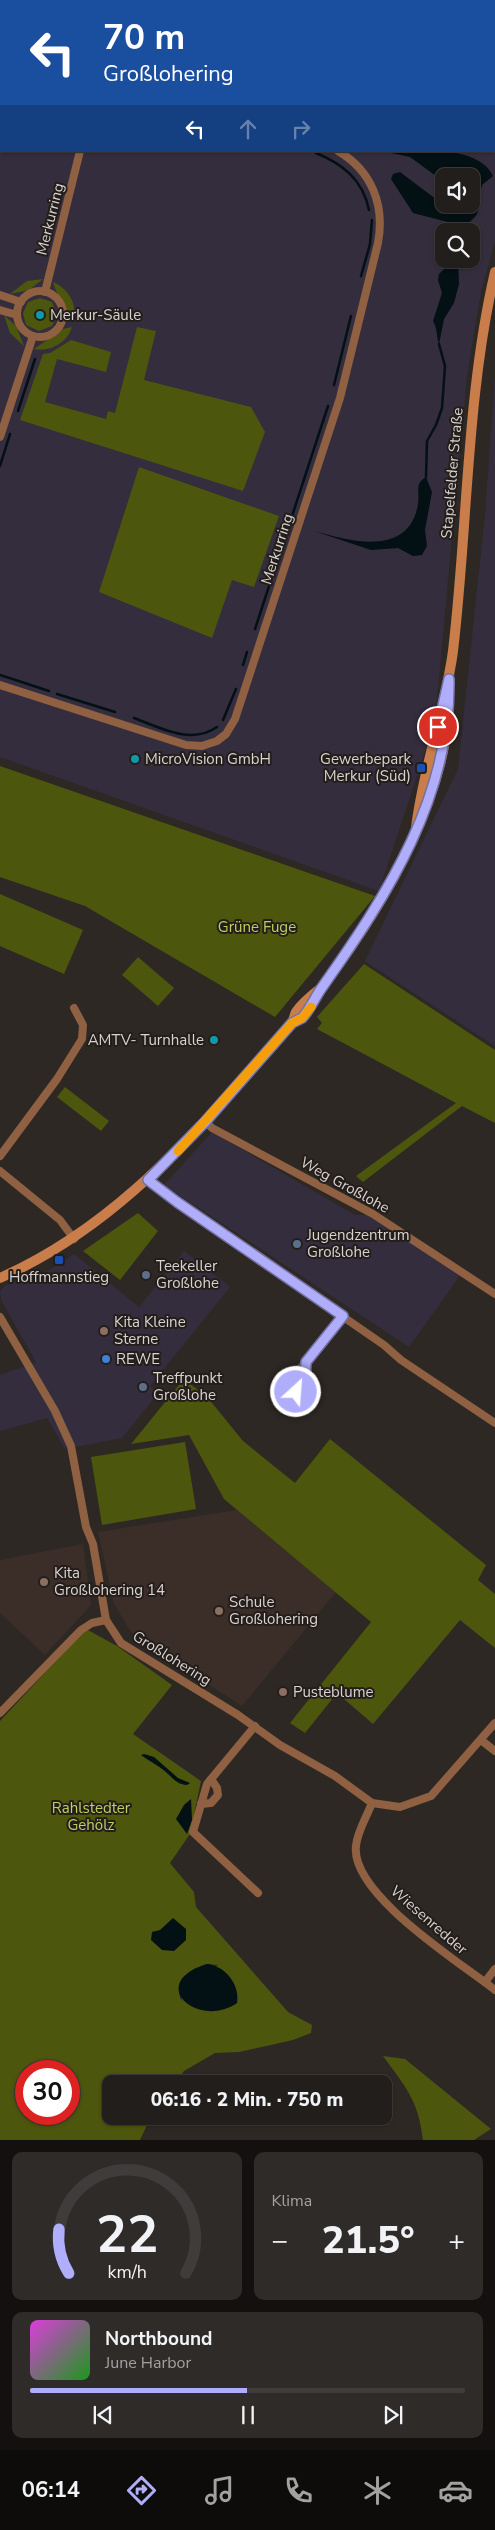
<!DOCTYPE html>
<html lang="de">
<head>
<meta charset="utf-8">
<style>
	:root { --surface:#221e1c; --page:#2e2b29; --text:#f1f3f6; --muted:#a2a2a3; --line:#3f3c3b; --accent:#b0aefa }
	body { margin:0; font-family:"Nunito Sans",sans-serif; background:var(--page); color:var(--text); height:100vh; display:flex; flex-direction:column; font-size:19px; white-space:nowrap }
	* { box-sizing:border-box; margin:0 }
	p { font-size:16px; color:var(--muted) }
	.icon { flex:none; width:28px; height:28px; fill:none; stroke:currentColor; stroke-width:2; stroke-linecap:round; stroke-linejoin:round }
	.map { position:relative; height:2140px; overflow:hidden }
	.panel { display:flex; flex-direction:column; gap:12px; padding:12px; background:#13100f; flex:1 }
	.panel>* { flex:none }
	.hud { position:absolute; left:0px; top:0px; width:495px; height:152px; box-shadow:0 1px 4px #0004,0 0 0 1px var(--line); background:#1a4fa0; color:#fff; overflow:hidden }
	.fabs { position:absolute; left:435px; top:168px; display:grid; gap:10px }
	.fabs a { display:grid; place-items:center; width:45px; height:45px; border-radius:10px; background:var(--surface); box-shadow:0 1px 4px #0004,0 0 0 1px var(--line); font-size:25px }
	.speed { position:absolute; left:15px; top:2060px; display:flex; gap:10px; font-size:25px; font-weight:700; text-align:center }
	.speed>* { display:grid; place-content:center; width:65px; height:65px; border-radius:50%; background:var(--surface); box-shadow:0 1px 4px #0004,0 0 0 1px var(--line); line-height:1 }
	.speed .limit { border:8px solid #d22; background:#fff; color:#111 }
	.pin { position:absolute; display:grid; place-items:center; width:42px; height:42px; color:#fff; margin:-21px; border:2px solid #fff; border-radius:50%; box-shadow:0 1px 5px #0007 }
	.me { position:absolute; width:55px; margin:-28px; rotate:26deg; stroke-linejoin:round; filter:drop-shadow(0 0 4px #0008) }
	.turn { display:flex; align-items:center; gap:18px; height:105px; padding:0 20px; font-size:22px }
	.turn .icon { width:65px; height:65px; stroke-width:2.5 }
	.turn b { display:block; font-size:35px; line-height:42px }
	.lanes { display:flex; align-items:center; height:48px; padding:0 20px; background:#0003; justify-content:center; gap:25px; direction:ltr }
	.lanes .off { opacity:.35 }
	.big { font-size:38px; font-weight:800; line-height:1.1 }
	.panel .tile { flex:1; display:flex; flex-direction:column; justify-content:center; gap:8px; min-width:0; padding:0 18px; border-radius:10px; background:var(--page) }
	.panel .dial { align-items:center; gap:0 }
	.dial svg { height:130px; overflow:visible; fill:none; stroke:var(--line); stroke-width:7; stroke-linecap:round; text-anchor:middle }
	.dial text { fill:var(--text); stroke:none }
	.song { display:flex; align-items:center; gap:15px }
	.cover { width:60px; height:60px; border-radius:8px; background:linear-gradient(135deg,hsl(300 70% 55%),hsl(120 70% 35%)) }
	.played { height:5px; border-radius:2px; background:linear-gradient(90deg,var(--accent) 50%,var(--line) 50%) }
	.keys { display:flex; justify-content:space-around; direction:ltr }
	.heat { display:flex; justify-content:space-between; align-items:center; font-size:28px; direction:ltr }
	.panel .tiles { flex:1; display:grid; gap:12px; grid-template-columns:1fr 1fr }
	.tile:last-child { grid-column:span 2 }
	.trip { position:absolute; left:102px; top:2075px; width:290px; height:50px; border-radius:10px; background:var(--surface); box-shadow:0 1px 4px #0004,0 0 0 1px var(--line); font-weight:800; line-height:50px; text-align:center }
	.menu { display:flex; height:80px; justify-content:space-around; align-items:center; background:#0e0c0b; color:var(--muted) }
	.menu .icon { width:35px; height:35px }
	.menu .current { color:var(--accent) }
	.menu b { font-size:22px; color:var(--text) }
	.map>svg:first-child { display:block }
</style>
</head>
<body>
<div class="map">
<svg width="495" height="2140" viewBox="0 0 495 2140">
	<rect width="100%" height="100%" fill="#2e2825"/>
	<!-- commercial -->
	<g fill="#332d3e" fill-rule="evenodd">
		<path d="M 0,0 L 74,1 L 1,1 L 1,151 L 494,151 L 494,1 L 86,0 L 495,0 L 495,241 L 481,292 L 467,375 L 435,721 L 379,891 L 0,757 ZM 444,176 L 471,176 L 471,204 L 444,204 ZM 444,231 L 471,231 L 471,259 L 444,259 Z"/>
		<path d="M 495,377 L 495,1046 L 365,961 L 458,769 L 485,515 Z"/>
		<path d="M 212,1132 L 355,1215 L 372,1215 L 461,1274 L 409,1347 L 164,1185 Z"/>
		<path d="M 184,1251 L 230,1287 L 150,1386 L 158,1393 L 122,1438 L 65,1449 L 47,1418 L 0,1431 L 0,1375 L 36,1362 L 1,1300 L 0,1291 L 6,1285 L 41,1275 L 74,1254 L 139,1307 Z"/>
	</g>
	<!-- built -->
	<g fill="#3b2e29">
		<path d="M 237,1510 L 336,1592 L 242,1706 L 139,1640 L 129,1629 L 114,1604 L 98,1532 Z"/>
		<path d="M 83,1544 L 91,1605 L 45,1655 L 0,1613 L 0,1560 Z"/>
	</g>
	<!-- green -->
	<g fill="#4c560d" fill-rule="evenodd">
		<path d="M 111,0 L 288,0 L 115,1 Z"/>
		<path d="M 43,279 L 29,290 L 10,294 L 27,281 Z"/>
		<path d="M 53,282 C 69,289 77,304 74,321 C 68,316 54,289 53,282 Z"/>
		<path d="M 40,298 L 52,302 L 57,314 L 52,326 L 39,331 L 26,325 L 23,313 L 28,302 Z"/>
		<path d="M 4,315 L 16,326 L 24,346 L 10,333 Z"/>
		<path d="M 72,327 C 67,343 50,352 34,349 L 63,329 Z"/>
		<path d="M 137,327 L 156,331 L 144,380 L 251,407 L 265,432 L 243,491 L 20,420 L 43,354 L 50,353 L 71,340 L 111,352 L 106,372 L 57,359 L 45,402 L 106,419 L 108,411 L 115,413 Z"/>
		<path d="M 139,467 L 279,516 L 254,587 L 232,580 L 212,638 L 99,592 Z"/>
		<path d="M 0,766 L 375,896 L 275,1017 L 85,906 L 0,877 Z"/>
		<path d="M 0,894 L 83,930 L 64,974 L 0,946 Z"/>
		<path d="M 138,957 L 174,988 L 158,1006 L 122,975 Z"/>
		<path d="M 364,964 L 495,1050 L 495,1123 L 462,1106 L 363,1182 L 356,1176 L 456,1103 L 317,1029 L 322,1023 L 317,1017 Z"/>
		<path d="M 65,1087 L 109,1121 L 101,1131 L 57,1097 Z"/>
		<path d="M 138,1213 L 158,1231 L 120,1280 L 83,1251 Z"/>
		<path d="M 184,1379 L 208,1398 L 243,1441 L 295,1483 L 330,1439 L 486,1565 L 478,1580 L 495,1594 L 495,1648 L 460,1620 L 373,1724 L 337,1693 L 305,1733 L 290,1723 L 371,1622 L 224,1499 L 189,1435 L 131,1444 Z"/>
		<path d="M 185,1442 L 196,1509 L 102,1525 L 91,1457 Z"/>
		<path d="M 86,1629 L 117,1646 L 172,1685 L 133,1734 L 201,1781 L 190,1834 L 170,1863 L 194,1892 L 196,1907 L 288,2012 L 312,2025 L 311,2033 L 293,2040 L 239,2052 L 215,2053 L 184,2071 L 174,2084 L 111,2084 L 111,2116 L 151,2116 L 140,2140 L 0,2140 L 0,1721 ZM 207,1964 L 218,1965 L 181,2000 C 173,1982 191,1969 207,1964 ZM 26,2071 L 69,2071 L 69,2114 L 26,2114 Z"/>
		<path d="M 383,2056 L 405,2059 L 491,2129 L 474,2140 L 423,2140 C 418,2099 406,2088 383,2056 Z"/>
	</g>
	<!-- water -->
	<g fill="#031014">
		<path d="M 382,151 C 412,151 478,143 493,176 L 482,185 C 477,206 485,214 463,226 L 413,213 L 391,179 L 393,174 L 400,172 L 445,206 L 471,204 L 471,176 L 444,176 L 444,179 L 440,179 L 410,157 Z"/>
		<path d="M 449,259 L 458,259 L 459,284 L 454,303 L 444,319 L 439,344 C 436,336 438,330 433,321 L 442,293 L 438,280 L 439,274 L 447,266 Z"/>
		<path d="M 426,477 L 432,492 L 425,530 L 427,546 L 422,555 L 413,556 L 398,548 L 371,550 L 314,531 C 350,541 409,558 418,504 C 420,492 414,484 426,477 Z"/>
		<path d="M 144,1754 L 154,1757 L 178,1778 L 190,1783 L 187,1785 C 176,1784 174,1779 167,1773 C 161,1767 149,1761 141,1755 Z"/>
		<path d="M 191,1799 L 192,1820 L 187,1834 L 176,1819 L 184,1805 Z"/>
		<path d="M 173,1918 L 186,1929 L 186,1940 L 174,1951 L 162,1950 L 151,1940 L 152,1932 L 160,1930 Z"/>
		<path d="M 207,1964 C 225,1966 240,1984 237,2003 C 198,2030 145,1983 207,1964 Z"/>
	</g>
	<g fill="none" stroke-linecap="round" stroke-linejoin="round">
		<!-- stream -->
		<g stroke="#031014" stroke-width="2.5">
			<path d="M 316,153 C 343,164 363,180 369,210"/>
			<path d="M 361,276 L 370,244 L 372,220"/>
			<path d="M 334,385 L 351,316"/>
			<path d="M 18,411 L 35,359"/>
			<path d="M 0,466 L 10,434"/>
			<path d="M 426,477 L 427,441 L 436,425 L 442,408 L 445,366 L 439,344"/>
			<path d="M 255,629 L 328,406"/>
			<path d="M 243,665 L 247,652"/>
			<path d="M 0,675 L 49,691"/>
			<path d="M 57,694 L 115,712"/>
			<path d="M 134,718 C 161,728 191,745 217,727"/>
			<path d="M 223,720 L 236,689"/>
		</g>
		<!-- street -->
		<g stroke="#8f6041" stroke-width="8">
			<circle cx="40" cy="314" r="23"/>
			<path d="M 45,292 L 80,151"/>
			<path d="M 0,295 L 21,302"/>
			<path d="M 0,310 L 17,315"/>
			<path d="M 0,437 L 33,336"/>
			<path d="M 0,685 L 186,745 L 202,746 L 217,741 L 226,734 L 235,719 L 340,398 L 378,243 C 385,205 372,171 338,151"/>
			<path d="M 205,1121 L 212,1128 L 373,1214 L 495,1294"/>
			<path d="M 0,1156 L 57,1079 L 82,1039 L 83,1025 L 74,1008"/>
			<path d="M 0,1171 L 60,1220 L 74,1239"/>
			<path d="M 148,1180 L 177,1202 L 384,1345 L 401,1360 L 495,1423"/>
			<path d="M 0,1317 L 55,1411 L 71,1446 L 86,1527 L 93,1544 L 106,1620 L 121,1643 L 238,1715 L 280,1745 L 335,1776 L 372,1803 L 400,1807 L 431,1796 L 495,1723"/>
			<path d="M 306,1362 L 305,1386 L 300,1391 L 292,1391 L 290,1387 L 291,1380 L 343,1316"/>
			<path d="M 0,1713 L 81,1630 L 92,1623 L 106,1620"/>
			<path d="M 255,1726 L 207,1784 L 193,1832 L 258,1893"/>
			<path d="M 481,1740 L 495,1751"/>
			<path d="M 372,1803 C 367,1816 357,1832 356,1846 C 350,1894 461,1963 495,1990"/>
			<path d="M 201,1804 L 211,1803 L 218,1795 L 217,1788 L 211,1779"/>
			<path d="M 485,1982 L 495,1969"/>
		</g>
		<!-- secondary -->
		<g stroke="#c87d4a" stroke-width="10">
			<path d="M 480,0 L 481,1"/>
			<path d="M 494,16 L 495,17"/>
			<path d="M 416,828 C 423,768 445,711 453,651 C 468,524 466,397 495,272"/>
			<path d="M 292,1023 C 310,1014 314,998 325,983 C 383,906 451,792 449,693"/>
			<path d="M 0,1278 C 102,1233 177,1154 250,1071 C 264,1056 278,1041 290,1025 C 294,1021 294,1016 296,1012 C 303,1002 312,995 321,988"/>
		</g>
	</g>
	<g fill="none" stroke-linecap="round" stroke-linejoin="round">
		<defs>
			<path id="route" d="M 296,1392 L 305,1386 L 306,1362 L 343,1316 L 177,1202 L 148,1180 L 205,1122 L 292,1023 L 302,1018 C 311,1008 315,997 323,986 C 388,894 451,796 449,679 L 438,727"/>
		</defs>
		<!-- route casing -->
		<use href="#route" stroke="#7271a2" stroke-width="12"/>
		<!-- route -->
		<use href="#route" stroke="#b0aefa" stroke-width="9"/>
		<!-- slow -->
		<path stroke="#f59e0b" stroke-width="9" d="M 178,1151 L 292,1023 L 302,1018 L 311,1007"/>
	</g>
	<!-- markers -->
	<g fill="#0f9aa8" stroke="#241e1b" stroke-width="2">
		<circle cx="40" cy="315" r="5"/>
		<circle cx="135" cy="759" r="5"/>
		<circle cx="214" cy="1040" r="5"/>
	</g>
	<g fill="#1a4fb4" stroke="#241e1b" stroke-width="2">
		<rect x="416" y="763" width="10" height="10" rx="2.5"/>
		<rect x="54" y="1255" width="10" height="10" rx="2.5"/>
	</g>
	<g fill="#5c6f8a" stroke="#241e1b" stroke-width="2">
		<circle cx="297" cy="1244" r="5"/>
		<circle cx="146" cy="1275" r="5"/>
		<circle cx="143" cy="1387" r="5"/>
	</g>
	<g fill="#8d6e63" stroke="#241e1b" stroke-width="2">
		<circle cx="104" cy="1331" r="5"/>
		<circle cx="44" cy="1582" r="5"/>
		<circle cx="219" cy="1611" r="5"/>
		<circle cx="283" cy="1692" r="5"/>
	</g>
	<circle fill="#3f7fe0" stroke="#241e1b" stroke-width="2" cx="106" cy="1359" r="5"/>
	<g text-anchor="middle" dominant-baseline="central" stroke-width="4" stroke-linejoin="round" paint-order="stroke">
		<!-- street labels -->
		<g font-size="15" fill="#d8d3d1" stroke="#241e1b">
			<text transform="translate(50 219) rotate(-76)">Merkurring</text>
			<text transform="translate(452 473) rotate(-85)">Stapelfelder Straße</text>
			<text transform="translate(277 549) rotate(-72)">Merkurring</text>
			<text transform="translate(345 1185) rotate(29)">Weg Großlohe</text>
			<text transform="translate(172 1658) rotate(32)">Großlohering</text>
			<text transform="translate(429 1920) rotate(41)">Wiesenredder</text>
		</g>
		<!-- poi labels -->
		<g font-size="15" fill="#d8d3d1" stroke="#241e1b" text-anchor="start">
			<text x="50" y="315">Merkur-Säule</text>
			<text x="145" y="759">MicroVision GmbH</text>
			<text x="411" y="759" text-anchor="end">Gewerbepark<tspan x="411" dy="17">Merkur (Süd)</tspan></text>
			<text x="204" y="1040" text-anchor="end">AMTV- Turnhalle</text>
			<text x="307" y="1235">Jugendzentrum<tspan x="307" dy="17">Großlohe</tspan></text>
			<text x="156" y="1266">Teekeller<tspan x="156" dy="17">Großlohe</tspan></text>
			<text x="59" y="1277" text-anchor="middle">Hoffmannstieg</text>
			<text x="114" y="1322">Kita Kleine<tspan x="114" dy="17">Sterne</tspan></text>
			<text x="116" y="1359">REWE</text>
			<text x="153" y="1378">Treffpunkt<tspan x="153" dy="17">Großlohe</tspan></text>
			<text x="54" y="1573">Kita<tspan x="54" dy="17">Großlohering 14</tspan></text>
			<text x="229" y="1602">Schule<tspan x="229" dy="17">Großlohering</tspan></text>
			<text x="293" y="1692">Pusteblume</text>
		</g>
		<!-- park labels -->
		<g font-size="15" fill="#bed160" stroke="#241e1b">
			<text x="257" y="927">Grüne Fuge</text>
			<text x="91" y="1808">Rahlstedter<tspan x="91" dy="17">Gehölz</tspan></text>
		</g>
	</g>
</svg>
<div class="fabs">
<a><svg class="icon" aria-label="sound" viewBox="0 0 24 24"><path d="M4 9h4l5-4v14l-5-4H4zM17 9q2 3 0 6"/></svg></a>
<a><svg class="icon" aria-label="search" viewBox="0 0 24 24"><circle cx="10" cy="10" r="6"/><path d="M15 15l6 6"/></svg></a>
</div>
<div class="speed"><div class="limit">30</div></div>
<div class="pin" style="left:438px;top:727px;background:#d93025"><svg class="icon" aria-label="arrive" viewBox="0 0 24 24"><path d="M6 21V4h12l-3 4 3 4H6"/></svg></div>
<svg class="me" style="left:296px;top:1392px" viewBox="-20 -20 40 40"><circle r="17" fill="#b0aefa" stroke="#fff" stroke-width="3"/><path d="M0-11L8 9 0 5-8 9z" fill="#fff"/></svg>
<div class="trip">06:16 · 2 Min. · 750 m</div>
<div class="hud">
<div class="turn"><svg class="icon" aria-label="left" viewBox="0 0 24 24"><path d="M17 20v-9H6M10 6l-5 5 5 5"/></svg><div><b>70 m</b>Großlohering</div></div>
<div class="lanes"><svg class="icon" aria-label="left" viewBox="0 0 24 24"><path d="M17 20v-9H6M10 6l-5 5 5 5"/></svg><svg class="icon off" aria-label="ahead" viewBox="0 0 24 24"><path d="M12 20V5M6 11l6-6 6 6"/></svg><svg class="icon off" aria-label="right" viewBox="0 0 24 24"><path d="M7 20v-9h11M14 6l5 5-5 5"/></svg></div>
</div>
</div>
<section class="panel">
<div class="tiles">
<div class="tile dial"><svg viewBox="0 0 100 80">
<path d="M14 69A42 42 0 1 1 86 69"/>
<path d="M14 69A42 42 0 0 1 8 42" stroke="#b0aefa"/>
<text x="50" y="56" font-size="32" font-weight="700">22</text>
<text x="50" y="72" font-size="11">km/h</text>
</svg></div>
<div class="tile"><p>Klima</p>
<div class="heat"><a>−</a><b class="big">21.5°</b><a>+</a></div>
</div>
<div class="tile">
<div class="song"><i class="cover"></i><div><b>Northbound</b><p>June Harbor</p></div></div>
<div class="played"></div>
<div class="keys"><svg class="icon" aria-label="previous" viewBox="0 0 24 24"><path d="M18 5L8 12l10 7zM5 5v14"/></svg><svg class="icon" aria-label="pause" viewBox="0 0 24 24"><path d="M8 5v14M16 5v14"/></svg><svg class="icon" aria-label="next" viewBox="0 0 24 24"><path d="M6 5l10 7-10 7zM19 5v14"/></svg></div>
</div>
</div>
</section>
<nav class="menu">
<b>06:14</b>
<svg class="icon current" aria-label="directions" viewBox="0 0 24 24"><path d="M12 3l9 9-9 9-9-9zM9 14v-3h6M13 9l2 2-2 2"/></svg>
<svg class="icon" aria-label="music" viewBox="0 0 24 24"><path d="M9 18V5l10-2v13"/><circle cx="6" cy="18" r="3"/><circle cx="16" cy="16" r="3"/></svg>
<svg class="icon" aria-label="phone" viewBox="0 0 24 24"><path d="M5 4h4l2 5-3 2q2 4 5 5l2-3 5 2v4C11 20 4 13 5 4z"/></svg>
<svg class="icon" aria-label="climate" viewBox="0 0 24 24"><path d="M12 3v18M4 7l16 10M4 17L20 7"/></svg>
<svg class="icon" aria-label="car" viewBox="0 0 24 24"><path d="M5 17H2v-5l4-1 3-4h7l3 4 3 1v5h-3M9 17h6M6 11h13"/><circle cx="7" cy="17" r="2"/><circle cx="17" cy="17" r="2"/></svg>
</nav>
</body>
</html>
